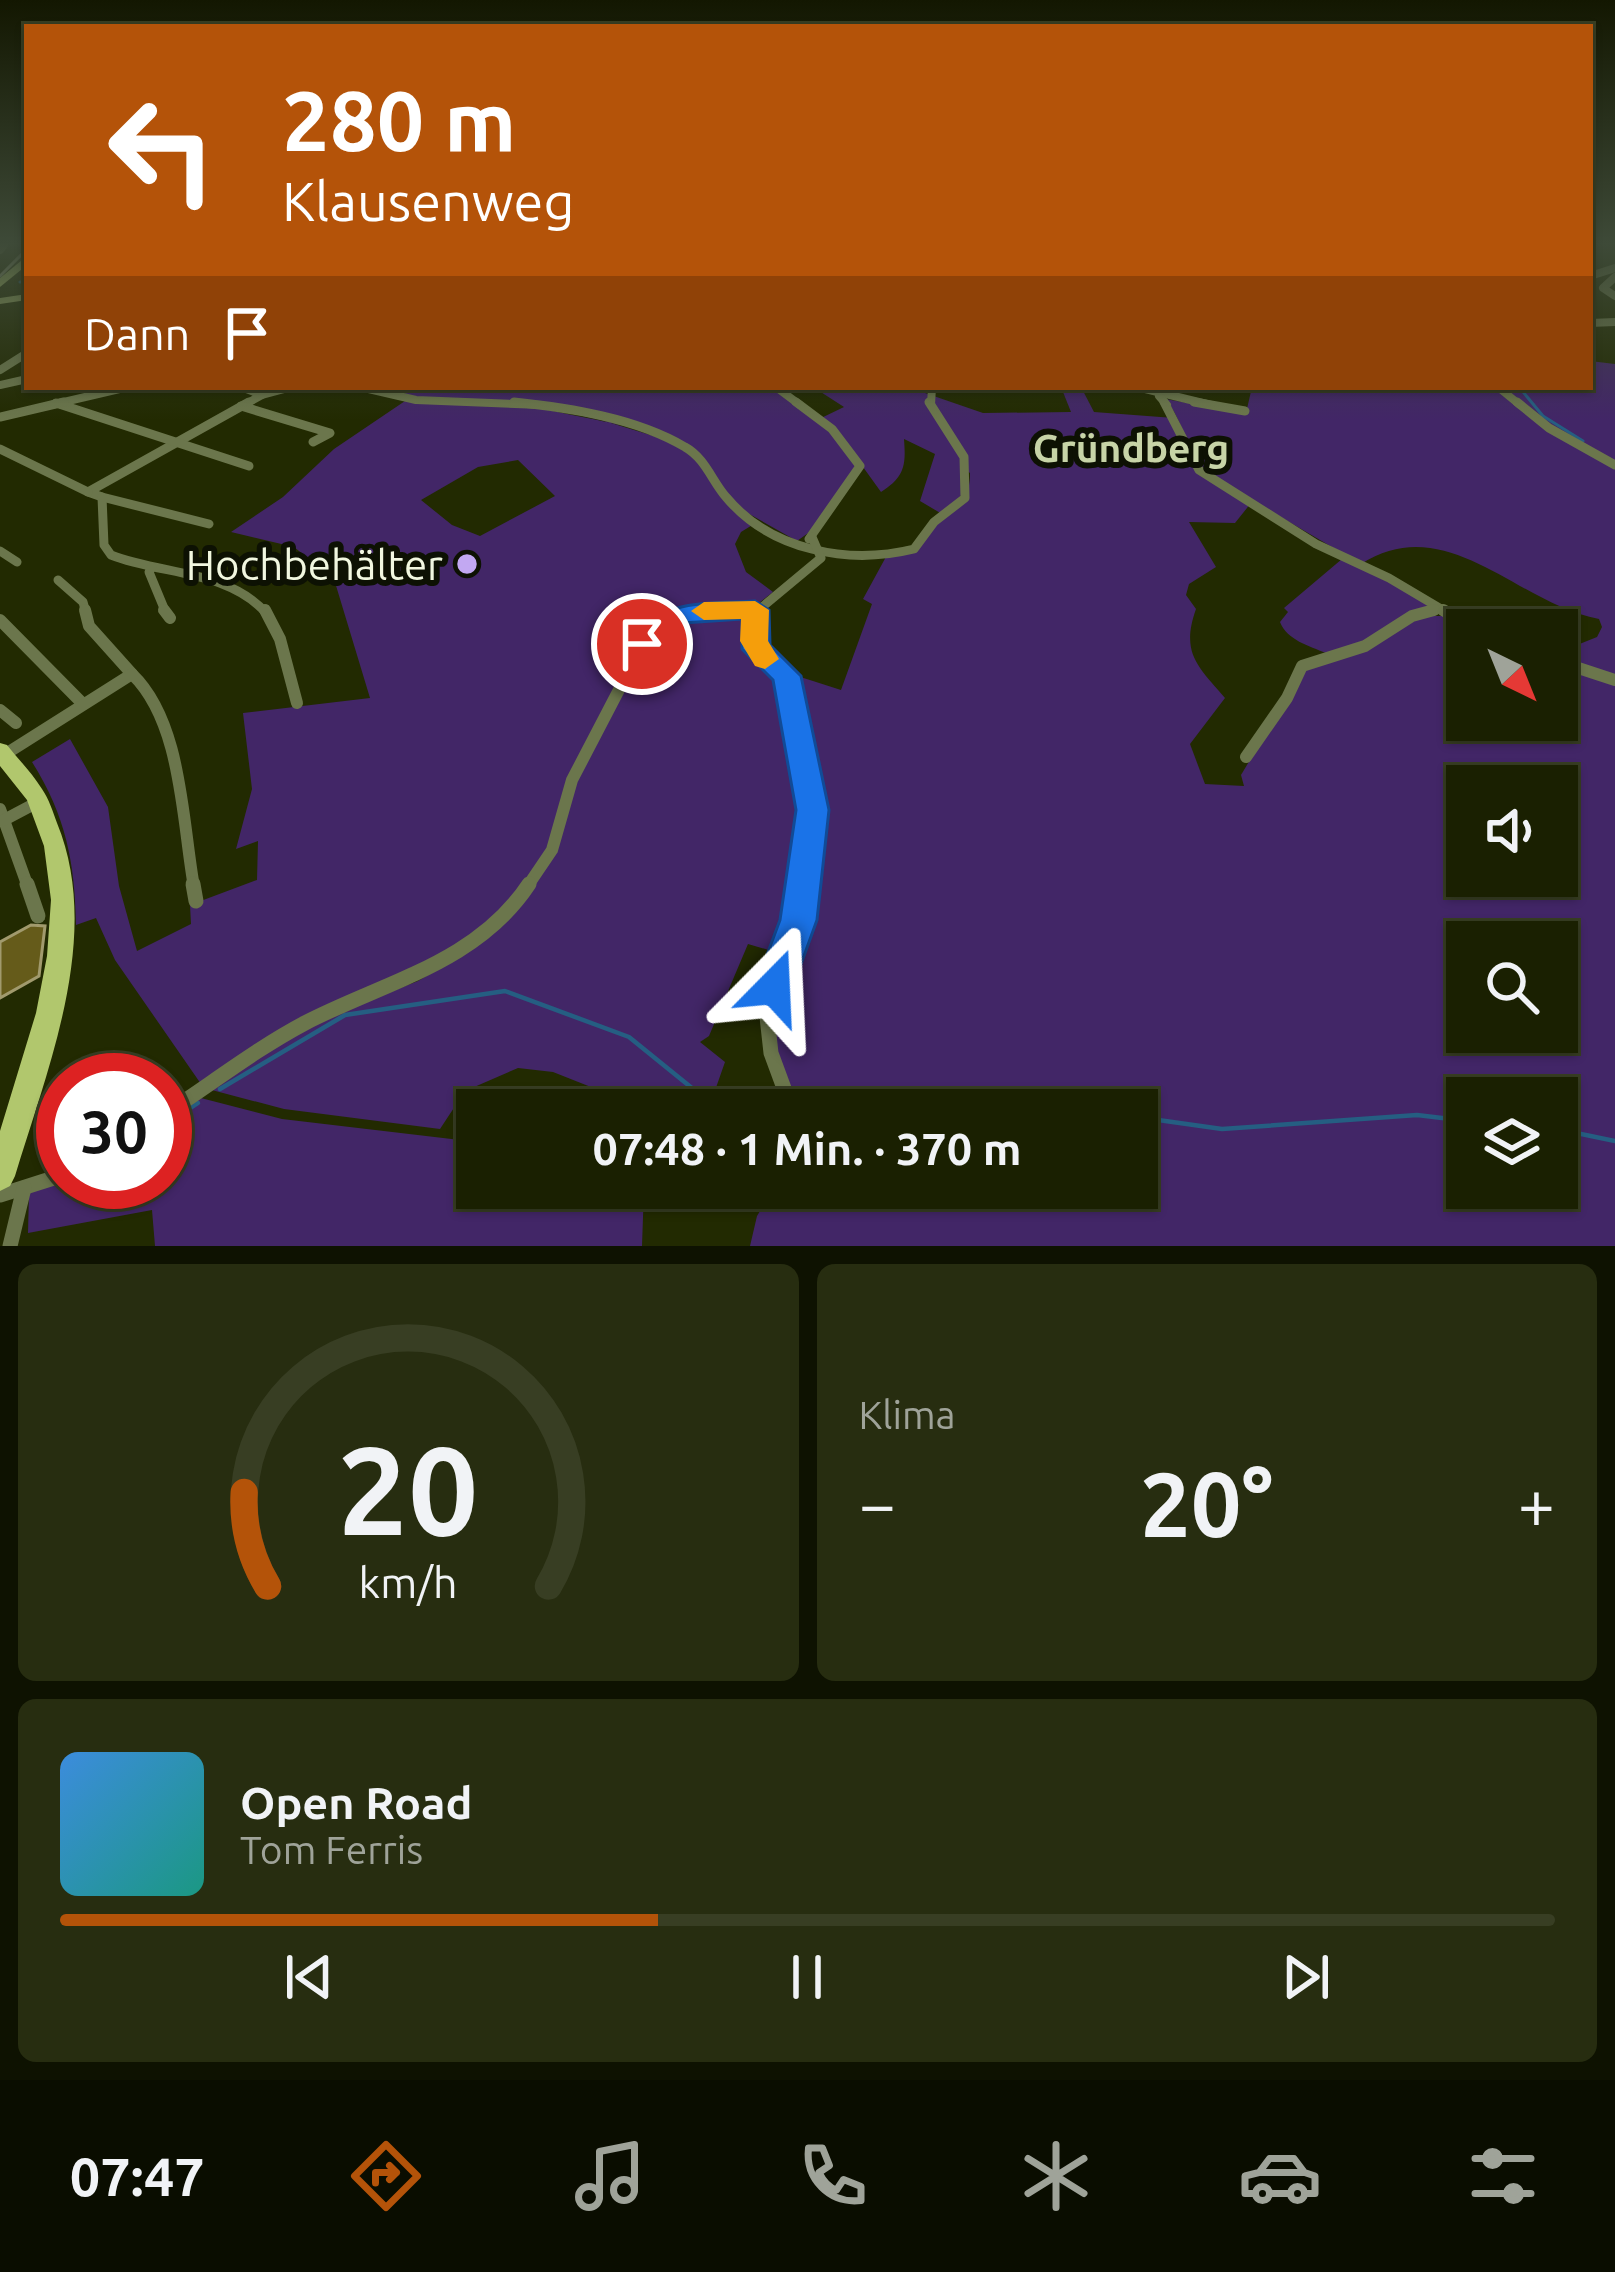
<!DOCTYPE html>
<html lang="de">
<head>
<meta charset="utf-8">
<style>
	:root { --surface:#1a2001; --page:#272d10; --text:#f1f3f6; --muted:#9fa399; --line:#383e23; --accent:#b45309 }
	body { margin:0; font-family:Ubuntu,sans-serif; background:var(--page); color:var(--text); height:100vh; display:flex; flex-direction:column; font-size:45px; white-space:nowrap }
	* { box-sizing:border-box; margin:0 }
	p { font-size:39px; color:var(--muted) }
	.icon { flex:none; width:66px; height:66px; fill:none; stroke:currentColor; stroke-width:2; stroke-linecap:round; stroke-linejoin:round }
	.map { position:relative; height:1246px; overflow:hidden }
	.sheet { display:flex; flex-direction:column; gap:18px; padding:18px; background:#0e1201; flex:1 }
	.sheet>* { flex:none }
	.hud { position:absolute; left:24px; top:24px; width:1569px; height:366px; border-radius:0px; box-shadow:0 3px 9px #0004,0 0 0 3px var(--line); background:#b45309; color:#fff; overflow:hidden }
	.needle { width:78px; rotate:137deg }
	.fabs { position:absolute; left:1446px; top:609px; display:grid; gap:24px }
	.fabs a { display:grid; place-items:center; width:132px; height:132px; border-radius:0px; background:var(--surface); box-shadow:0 3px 9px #0004,0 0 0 3px var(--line); font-size:60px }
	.speed { position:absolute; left:36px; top:1053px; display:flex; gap:24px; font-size:60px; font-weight:700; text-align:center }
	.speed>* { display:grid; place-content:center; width:156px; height:156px; border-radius:50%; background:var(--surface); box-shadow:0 3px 9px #0004,0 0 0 3px var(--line); line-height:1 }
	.speed .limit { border:18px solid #d22; background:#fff; color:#111 }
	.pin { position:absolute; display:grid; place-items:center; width:102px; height:102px; color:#fff; margin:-51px; border:6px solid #fff; border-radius:50%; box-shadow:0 3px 12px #0007 }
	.me { position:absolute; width:132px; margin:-66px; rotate:21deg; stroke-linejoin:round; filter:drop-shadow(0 0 9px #0008) }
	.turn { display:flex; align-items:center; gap:42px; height:252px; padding:0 60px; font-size:54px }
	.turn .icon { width:156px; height:156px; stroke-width:2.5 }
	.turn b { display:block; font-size:84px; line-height:102px }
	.then { display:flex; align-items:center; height:114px; padding:0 60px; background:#0003; gap:24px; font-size:45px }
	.big { font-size:90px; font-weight:700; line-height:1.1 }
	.sheet .tile { flex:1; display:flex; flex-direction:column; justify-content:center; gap:18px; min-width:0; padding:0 42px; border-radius:18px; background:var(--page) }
	.sheet .dial { align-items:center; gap:0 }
	.dial svg { height:312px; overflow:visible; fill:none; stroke:var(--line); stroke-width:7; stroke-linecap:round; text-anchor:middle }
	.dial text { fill:var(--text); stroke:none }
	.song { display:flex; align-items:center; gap:36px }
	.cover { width:144px; height:144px; border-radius:18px; background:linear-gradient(135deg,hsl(210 70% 55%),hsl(170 70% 35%)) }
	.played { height:12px; border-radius:6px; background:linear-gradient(90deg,var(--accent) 40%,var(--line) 40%) }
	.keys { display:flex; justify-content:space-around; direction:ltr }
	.heat { display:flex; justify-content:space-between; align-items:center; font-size:66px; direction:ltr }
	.sheet .tiles { flex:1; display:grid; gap:18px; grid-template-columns:1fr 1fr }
	.tile:last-child { grid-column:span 2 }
	.trip { position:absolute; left:456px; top:1089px; width:702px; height:120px; border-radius:0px; background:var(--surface); box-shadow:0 3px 9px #0004,0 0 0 3px var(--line); font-weight:700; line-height:120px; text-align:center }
	.dock { display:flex; height:192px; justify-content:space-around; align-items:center; background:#0a0d00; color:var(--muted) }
	.dock .icon { width:84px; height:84px }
	.dock .on { color:var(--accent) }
	.dock b { font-size:54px; color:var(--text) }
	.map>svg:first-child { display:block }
</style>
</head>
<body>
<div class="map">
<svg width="1615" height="1246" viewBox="0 0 1615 1246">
	<rect width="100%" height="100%" fill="#222a01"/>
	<!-- green -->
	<g fill="#422667" fill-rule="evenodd">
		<path d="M 1590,361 L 1615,364 L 1615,678 L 1557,659 L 1557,653 L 1597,637 L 1602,627 L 1599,619 C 1517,604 1447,509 1361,564 L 1209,475 C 1184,453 1186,423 1165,399 L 1246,413 L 1252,387 L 1590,387 Z"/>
		<path d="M 411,387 L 774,387 L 817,420 L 844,407 L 813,387 L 928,387 L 925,393 L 983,413 L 1071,412 L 1061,387 L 1081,387 L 1094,412 L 1174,418 L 1192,465 L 1251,503 L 1235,523 L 1189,522 L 1216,567 L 1189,584 L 1186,595 L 1196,609 C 1180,654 1199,667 1225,698 L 1190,744 L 1205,784 L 1244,786 L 1241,775 L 1305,668 L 1371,645 L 1421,616 L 1446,616 L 1474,630 L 1467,630 L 1467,720 L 1557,720 L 1557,662 L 1615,682 L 1615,1246 L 750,1246 L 757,1216 L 774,1188 L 1137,1188 L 1137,1110 L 796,1110 L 777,1062 L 770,1026 L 772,1006 L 806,907 L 817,809 L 788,673 L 841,690 L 872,604 L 863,599 L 887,555 L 916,549 C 923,542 927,532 933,525 C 952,504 970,507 970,473 L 966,470 C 964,493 962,501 942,514 L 920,501 L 935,454 L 904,439 C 906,465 905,477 881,492 L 863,467 L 858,467 L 811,531 L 797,541 L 735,506 L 690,447 L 601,420 L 519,402 C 560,417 661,425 692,452 C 717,474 721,499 754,524 L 741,532 L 735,544 L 746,572 L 773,592 L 750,610 L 701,609 L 673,615 L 644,635 L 574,772 L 547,855 L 486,928 L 435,965 L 339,1002 L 201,1084 L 115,960 L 96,918 L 76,925 C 75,863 66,816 32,762 L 70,739 L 108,807 L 119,886 L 137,951 L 191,924 L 190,905 L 257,880 L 258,841 L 236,849 L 252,789 L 243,713 L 370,698 L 334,579 L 294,547 L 231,532 L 283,497 L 334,449 L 405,401 L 443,399 L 401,398 ZM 518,460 L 555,496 L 480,536 L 452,525 L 421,500 L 478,467 ZM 1467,786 L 1557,786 L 1557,876 L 1467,876 ZM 1467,942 L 1557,942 L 1557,1032 L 1467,1032 ZM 1467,1098 L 1557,1098 L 1557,1188 L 1467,1188 Z"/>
		<path d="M 1342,559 L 1389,579 L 1428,606 L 1378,637 L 1326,653 C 1309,646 1287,640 1280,622 L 1288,612 L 1284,608 Z"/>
		<path d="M 750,614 L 753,651 L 784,675 L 809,802 L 800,901 L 782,954 L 748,944 L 709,1036 L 700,1042 L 725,1062 L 712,1099 L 737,1110 L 649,1110 L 553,1072 L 518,1068 L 465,1091 L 440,1129 L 284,1109 L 208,1089 L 314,1022 L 418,981 L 452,961 L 556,850 L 575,782 L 644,643 L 672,619 Z"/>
		<path d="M 197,1097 L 282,1119 L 477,1142 L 477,1188 L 644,1188 L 642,1246 L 155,1246 L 152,1210 L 28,1233 L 29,1193 L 63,1182 L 165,1182 L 165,1118 Z"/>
	</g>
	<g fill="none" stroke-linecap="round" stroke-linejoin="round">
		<!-- stream-far1 -->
		<g stroke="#255e82" stroke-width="3">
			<path d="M 20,282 L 27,281"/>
			<path d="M 1519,387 L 1543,416 L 1583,441"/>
		</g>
		<!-- stream -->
		<g stroke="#255e82" stroke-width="4.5">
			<path d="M 220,1089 L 345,1015 L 505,991 L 629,1037 L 719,1110"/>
			<path d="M 823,1110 L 837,1104 L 1104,1110"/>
			<path d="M 1137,1117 L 1222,1129 L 1417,1115 L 1467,1121"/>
			<path d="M 165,1125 L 198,1103"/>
			<path d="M 1557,1129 L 1615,1141"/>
		</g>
	</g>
	<!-- building -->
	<path fill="#655b1a" stroke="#a19a6d" stroke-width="3" d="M 45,926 L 39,976 L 0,998 L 0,942 L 31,925 Z"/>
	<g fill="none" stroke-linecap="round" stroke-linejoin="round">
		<!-- street-far3 -->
		<g stroke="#6b764c" stroke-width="8">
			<path d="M 0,250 L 4,245"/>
			<path d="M 1590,276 L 1615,268"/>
			<path d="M 1615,277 L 1603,288 L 1615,296"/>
			<path d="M 1590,323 L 1615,322"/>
			<path d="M 0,370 L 27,353"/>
			<path d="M 0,385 L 27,379"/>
			<path d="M 241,387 L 262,395 L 244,405"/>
			<path d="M 360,387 L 416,400 L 541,405"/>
			<path d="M 776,387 L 800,405"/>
			<path d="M 1137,387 L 1211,405"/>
			<path d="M 1498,387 L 1520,405"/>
			<path d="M 262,395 L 292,387"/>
			<path d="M 1159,396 L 1167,405"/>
			<path d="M 56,403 L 62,405"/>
			<path d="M 51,405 L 128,387"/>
			<path d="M 931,405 L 932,387"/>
		</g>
		<!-- street-far2 -->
		<g stroke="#6b764c" stroke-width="9">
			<path d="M 249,402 L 88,492 L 102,497 L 104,545 L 111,555 C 162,575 228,570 266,613"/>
			<path d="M 514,402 C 570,408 636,418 685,447 C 705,458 712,481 726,497 C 771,551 849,565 914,549 L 934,522 L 965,498 L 964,457 L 929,402"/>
			<path d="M 796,402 L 832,429 L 860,466 L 809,539"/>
			<path d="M 1164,402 L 1199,470 L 1316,544 L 1389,578 L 1448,613"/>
			<path d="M 1194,402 L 1245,411"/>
			<path d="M 1517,402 L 1549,428 L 1615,465"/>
			<path d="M 56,403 L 249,466"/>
			<path d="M 241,406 L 330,433 L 313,442"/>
			<path d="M 0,417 L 64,402"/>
			<path d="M 0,449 L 88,492"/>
			<path d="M 102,497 L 209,524"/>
			<path d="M 0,551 L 17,562"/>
			<path d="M 152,567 L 149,572 L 166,613"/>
			<path d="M 58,580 L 83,602 L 86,613"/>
			<path d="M 708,613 L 755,610"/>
			<path d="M 755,613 L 821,558 L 812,537"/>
			<path d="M 1423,613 L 1438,609"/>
		</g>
		<!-- street-far1 -->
		<g stroke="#6b764c" stroke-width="12">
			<path d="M 85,610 L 89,626 L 132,674"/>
			<path d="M 164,610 L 170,618"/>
			<path d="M 265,610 L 280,639 L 297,703"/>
			<path d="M 755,610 L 757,651 L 785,673 L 789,683 L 813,810 L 803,887"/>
			<path d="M 1443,610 L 1477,630"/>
			<path d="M 0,620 L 83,704"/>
			<path d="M 1557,661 L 1615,680"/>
			<path d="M 0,710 L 16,723"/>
			<path d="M 4,755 L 132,674 C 182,722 182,820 194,887"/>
			<path d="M 1246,757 L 1287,698 L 1302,666 L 1365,646 L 1412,616 L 1434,610"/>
			<path d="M 0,809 L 28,887"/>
			<path d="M 4,820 L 38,802"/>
			<path d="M 527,887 L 552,850 L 572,780 L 647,636 L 679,615 L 754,610"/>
		</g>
		<!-- street -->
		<g stroke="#6b764c" stroke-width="15">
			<path d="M 27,884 L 38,916"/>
			<path d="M 193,884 L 196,901"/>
			<path d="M 792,1110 L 771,1053 L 767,1017 L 799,920 L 804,884"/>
			<path d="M 165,1114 C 211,1084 256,1049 305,1023 C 384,982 477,963 529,884"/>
			<path d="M 0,1195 L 63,1175"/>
			<path d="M 752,1196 L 765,1188"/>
			<path d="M 10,1246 L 24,1188"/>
		</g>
		<!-- secondary -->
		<path fill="#93a45f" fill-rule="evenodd" d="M 27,294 L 27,300 L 0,304 L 0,298 Z"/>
		<!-- primary -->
		<g fill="#b1c76d" fill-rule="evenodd">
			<path d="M 27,256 L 27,265 L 0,287 L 0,278 Z"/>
			<path d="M 0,743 L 7,745 C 19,760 32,773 42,789 C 49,799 53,812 57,823 C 103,935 48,1067 15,1176 L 10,1186 L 0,1191 L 0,1131 L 36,1013 L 47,956 L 51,900 L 44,846 L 27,800 L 0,766 Z"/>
		</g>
		<!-- tram -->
		<path stroke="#a1a789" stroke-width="3" d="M 0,276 L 27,249"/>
	</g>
	<!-- sky -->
	<linearGradient id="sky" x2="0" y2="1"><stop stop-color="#131701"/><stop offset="0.58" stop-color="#3e4a38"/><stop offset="1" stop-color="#3e4a38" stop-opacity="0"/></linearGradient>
	<rect width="1615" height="420" fill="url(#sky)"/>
	<!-- route -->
	<path fill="#1a73e8" stroke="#114b97" stroke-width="3" d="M 755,601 L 769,610 L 770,645 L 801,676 L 829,810 L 817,920 L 788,1000 L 774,1005 L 760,1000 L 755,987 L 780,920 L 796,810 L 773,680 L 742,649 L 742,619 L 683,623 L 642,653 L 628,644 C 658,598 706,604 755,601 Z"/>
	<!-- slow -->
	<path fill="#f59e0b" d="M 755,601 L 769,610 L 768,641 L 779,659 L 765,669 L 755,666 L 740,641 L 741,619 L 704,620 L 691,611 L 704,602 Z"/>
	<!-- markers -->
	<circle fill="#c2a8f2" stroke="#0d1103" stroke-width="4.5" cx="467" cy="564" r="12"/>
	<g text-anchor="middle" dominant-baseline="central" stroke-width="12" stroke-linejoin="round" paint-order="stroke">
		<!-- far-neighbourhood labels -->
		<g font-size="39" font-weight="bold" fill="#c7d4a7" stroke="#0d1103">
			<text x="1131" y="447">Gründberg</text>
		</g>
		<!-- poi labels -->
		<g font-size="42" fill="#f1f7e0" stroke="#0d1103" text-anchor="end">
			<text x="443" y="564">Hochbehälter</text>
		</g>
	</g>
</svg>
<div class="fabs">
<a><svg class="needle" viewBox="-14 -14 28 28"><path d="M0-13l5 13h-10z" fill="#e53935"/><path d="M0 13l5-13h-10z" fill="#9fa399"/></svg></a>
<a><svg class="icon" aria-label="sound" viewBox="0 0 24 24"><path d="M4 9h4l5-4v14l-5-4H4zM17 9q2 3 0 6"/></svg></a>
<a><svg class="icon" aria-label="search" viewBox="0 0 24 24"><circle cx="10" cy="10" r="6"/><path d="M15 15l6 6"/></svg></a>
<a><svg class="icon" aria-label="layers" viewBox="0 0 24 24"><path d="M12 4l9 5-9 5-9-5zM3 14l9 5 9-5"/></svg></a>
</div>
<div class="speed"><div class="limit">30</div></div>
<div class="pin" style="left:642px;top:644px;background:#d93025"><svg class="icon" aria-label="arrive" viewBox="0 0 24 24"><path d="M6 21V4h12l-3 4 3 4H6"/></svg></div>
<svg class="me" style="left:774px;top:987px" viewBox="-20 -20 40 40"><path d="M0-17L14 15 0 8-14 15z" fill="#1a73e8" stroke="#fff" stroke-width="4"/></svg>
<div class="trip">07:48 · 1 Min. · 370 m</div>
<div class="hud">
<div class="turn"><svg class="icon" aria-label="left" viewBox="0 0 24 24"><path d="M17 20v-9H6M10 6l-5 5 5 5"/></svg><div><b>280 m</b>Klausenweg</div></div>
<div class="then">Dann<svg class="icon" aria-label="arrive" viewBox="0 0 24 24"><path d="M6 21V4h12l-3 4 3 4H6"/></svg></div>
</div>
</div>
<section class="sheet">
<div class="tiles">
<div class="tile dial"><svg viewBox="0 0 100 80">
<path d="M14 69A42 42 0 1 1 86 69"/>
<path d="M14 69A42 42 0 0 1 8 45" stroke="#b45309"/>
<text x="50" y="56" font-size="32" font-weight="700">20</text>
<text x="50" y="72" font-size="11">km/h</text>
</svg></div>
<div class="tile"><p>Klima</p>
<div class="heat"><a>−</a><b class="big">20°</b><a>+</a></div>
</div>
<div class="tile">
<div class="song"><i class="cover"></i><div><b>Open Road</b><p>Tom Ferris</p></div></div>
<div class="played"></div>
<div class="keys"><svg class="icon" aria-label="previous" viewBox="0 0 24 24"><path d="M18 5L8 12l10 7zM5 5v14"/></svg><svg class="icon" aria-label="pause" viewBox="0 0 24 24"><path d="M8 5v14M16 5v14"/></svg><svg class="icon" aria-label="next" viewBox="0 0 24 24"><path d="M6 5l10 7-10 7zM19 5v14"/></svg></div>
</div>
</div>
</section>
<nav class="dock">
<b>07:47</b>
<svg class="icon on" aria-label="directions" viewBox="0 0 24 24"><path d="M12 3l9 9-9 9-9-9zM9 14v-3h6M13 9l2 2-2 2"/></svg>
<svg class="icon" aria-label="music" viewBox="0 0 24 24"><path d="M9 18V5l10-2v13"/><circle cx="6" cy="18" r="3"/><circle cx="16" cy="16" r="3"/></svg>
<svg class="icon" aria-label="phone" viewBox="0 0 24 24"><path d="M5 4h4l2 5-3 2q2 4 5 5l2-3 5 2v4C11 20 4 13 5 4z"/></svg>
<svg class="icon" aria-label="climate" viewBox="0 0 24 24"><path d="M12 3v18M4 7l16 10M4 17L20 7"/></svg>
<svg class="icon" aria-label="car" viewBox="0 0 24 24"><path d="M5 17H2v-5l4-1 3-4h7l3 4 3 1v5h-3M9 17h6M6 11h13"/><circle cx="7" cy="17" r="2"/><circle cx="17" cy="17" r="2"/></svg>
<svg class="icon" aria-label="filters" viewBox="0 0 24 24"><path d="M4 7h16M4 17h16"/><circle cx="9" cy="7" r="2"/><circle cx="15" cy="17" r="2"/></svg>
</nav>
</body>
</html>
